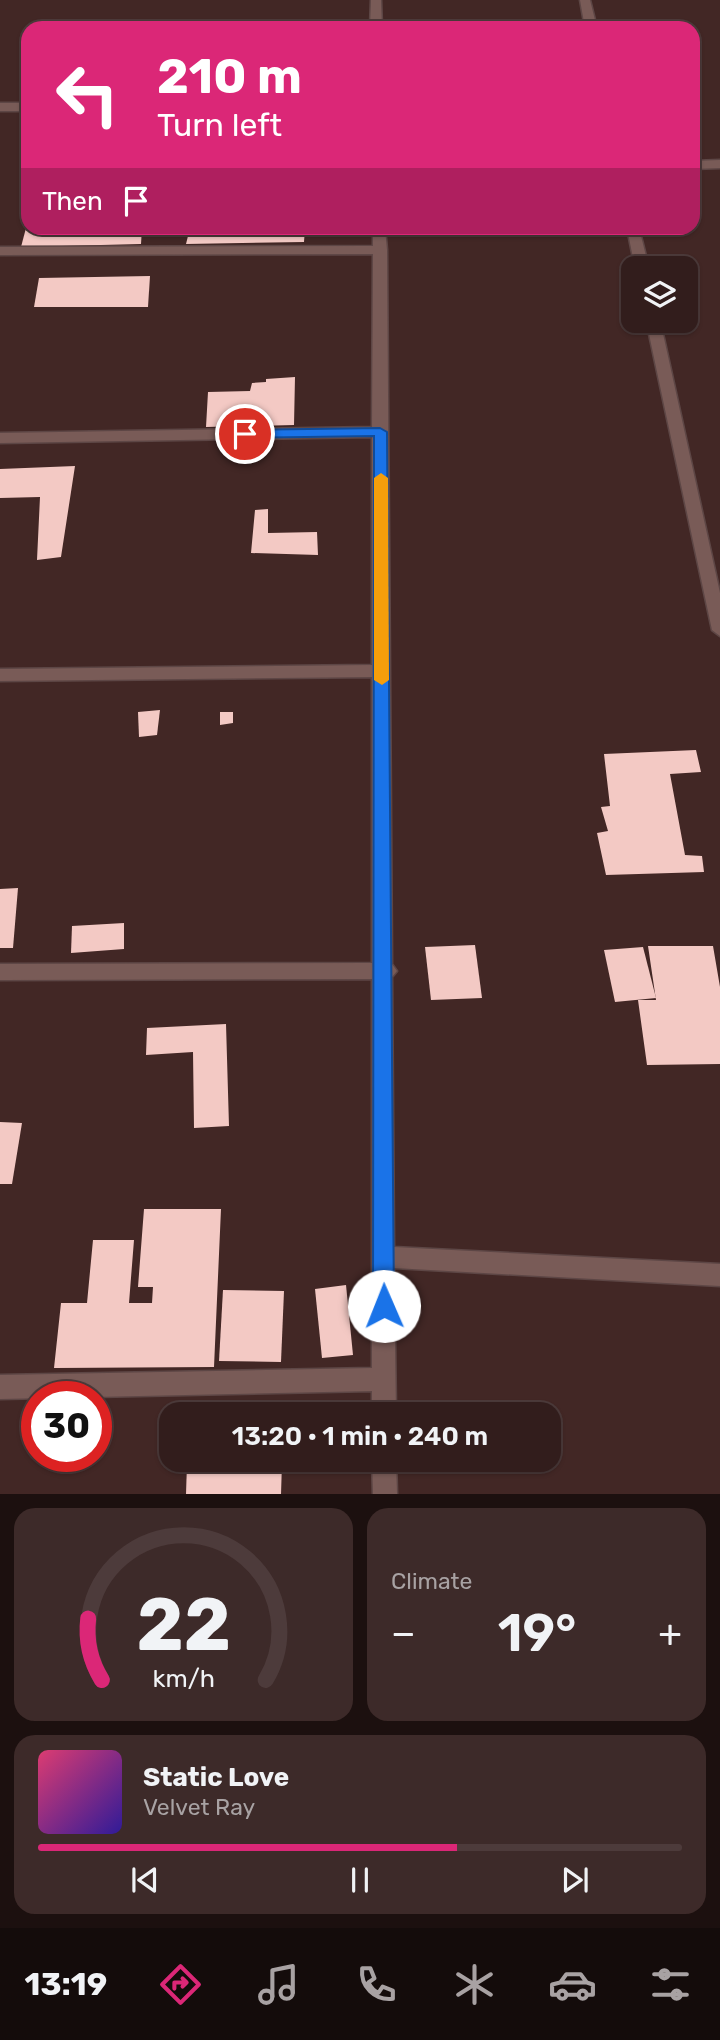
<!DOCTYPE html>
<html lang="en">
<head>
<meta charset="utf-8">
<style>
	:root { --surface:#321d1c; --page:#3d2a29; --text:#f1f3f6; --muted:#a8a2a3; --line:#4d3b3b; --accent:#db2777 }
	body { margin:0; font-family:Rubik,sans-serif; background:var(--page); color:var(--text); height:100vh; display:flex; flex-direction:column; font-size:26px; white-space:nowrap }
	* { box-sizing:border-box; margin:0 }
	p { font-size:23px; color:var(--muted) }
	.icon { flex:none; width:38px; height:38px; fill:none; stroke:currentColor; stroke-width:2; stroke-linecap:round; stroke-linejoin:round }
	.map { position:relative; height:1494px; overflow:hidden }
	.side { display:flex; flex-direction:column; gap:14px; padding:14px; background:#1c100f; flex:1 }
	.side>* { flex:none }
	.guide { position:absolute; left:21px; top:21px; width:679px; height:214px; border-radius:21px; box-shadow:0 2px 5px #0004,0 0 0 2px var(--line); background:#db2777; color:#fff; overflow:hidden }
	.tools { position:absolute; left:621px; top:256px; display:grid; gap:14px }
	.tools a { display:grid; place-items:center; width:77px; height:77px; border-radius:14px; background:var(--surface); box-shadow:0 2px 5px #0004,0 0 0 2px var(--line); font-size:35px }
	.speed { position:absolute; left:21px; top:1381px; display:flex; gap:14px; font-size:35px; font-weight:700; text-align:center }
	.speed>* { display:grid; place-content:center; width:91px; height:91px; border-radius:50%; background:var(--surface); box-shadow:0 2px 5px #0004,0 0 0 2px var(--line); line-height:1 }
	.speed .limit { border:10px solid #d22; background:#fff; color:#111 }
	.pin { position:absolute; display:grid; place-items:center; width:60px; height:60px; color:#fff; margin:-30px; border:4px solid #fff; border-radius:50%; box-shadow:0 2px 7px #0007 }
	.me { position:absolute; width:77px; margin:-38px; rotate:359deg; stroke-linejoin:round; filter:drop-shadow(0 0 5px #0008) }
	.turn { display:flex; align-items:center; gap:24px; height:147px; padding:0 21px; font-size:32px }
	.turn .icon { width:91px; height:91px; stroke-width:2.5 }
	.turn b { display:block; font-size:49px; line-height:60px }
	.then { display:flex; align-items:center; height:66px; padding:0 21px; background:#0003; gap:14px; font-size:26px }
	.big { font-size:52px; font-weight:600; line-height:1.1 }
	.side .tile { flex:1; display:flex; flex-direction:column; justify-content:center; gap:10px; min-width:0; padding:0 24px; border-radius:21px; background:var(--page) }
	.side .dial { align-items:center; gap:0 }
	.dial svg { height:182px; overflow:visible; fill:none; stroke:var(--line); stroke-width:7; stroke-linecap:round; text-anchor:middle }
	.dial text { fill:var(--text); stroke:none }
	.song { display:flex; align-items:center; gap:21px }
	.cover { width:84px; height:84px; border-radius:10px; background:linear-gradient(135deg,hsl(340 70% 55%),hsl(250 70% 35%)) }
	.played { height:7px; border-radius:4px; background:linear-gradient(90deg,var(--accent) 65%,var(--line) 65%) }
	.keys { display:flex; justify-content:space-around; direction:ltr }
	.heat { display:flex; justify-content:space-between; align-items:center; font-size:38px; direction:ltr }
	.side .tiles { flex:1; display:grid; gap:14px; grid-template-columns:1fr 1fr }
	.tile:last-child { grid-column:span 2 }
	.trip { position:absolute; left:159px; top:1402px; width:402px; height:70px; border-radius:21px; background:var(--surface); box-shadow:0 2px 5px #0004,0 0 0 2px var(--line); font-weight:600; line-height:70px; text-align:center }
	.dock { display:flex; height:112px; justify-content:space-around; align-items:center; background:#140c0b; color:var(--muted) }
	.dock .icon { width:49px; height:49px }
	.dock .on { color:var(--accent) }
	.dock b { font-size:32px; color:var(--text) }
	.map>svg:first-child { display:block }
</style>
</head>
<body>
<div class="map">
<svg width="720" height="1494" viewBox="0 0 720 1494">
	<rect width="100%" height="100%" fill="#422725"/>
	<!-- building -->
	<g fill="#f3c9c4">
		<path d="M 26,228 L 142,228 L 141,244 L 21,247 Z"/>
		<path d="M 190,228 L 305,228 L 304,242 L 186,244 Z"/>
		<path d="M 150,276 L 148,307 L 34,307 L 39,278 Z"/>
		<path d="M 295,377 L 294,425 L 206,427 L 208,392 L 250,391 L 252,383 L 266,382 L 266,379 Z"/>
		<path d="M 75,466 L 61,557 L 37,560 L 40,497 L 0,498 L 0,469 Z"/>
		<path d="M 268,509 L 268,533 L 317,532 L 318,555 L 251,553 L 255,510 Z"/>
		<path d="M 160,710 L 157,735 L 139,737 L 138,712 Z"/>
		<path d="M 220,712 L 233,712 L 233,723 L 220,725 Z"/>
		<path d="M 696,750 L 701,772 L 670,774 L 685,855 L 702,856 L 704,872 L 606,875 L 597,833 L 608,831 L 601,807 L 610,806 L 604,754 Z"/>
		<path d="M 18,888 L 13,948 L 0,948 L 0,889 Z"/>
		<path d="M 124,923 L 124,949 L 71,953 L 72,926 Z"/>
		<path d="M 475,945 L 482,998 L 431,1000 L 425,947 Z"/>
		<path d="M 648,946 L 713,946 L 720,987 L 720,1064 L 647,1065 L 638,1000 L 656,1000 Z"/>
		<path d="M 643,947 L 656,998 L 615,1002 L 604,950 Z"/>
		<path d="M 226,1024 L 229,1126 L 194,1128 L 193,1052 L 146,1055 L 147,1028 Z"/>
		<path d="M 0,1122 L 22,1123 L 12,1184 L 0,1184 Z"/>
		<path d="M 144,1209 L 221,1209 L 214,1367 L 54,1368 L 61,1303 L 87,1303 L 93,1240 L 134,1240 L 129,1303 L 152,1303 L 153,1287 L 138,1287 Z"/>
		<path d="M 346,1285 L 353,1355 L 322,1358 L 315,1289 Z"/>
		<path d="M 223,1290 L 284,1291 L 281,1362 L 219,1361 Z"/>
		<path d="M 282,1462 L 281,1494 L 186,1494 L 187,1464 Z"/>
	</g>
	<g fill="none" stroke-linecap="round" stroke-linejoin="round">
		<defs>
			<g id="street">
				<path d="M 371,0 L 381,0 L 382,28 L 370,28 Z"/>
				<path d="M 580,0 L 590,0 L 597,28 L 585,28 Z"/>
				<rect x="0" y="103" width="28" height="8"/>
				<path d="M 720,160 L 720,168 L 693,169 L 693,161 Z"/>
				<path d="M 373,228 L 385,228 L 387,250 L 392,964 L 397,971 L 392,977 L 394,1247 L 720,1264 L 720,1286 L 394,1268 L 396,1414 L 372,1414 L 372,1391 L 0,1399 L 0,1375 L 372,1368 L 372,979 L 0,980 L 0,964 L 372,963 L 372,677 L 0,681 L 0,669 L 372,665 L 372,437 L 0,443 L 0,433 L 372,427 L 373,254 L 0,255 L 0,247 L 373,246 Z"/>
				<path d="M 627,228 L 639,228 L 649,268 L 635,268 Z"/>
				<path d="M 646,320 L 660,320 L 720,593 L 720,636 L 712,630 Z"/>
				<path d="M 372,1460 L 396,1460 L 397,1494 L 373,1494 Z"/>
			</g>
		</defs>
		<!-- street casing -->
		<use href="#street" stroke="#5d4645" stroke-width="3"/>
		<!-- street -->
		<use href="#street" fill="#795b57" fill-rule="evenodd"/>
	</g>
	<!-- route -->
	<path fill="#1a73e8" stroke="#114b97" stroke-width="2" d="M 380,428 L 387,432 L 394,1306 L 391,1313 L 384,1316 L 376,1313 L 373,1306 L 374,436 L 245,438 L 238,434 L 245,430 Z"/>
	<!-- slow -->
	<path fill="#f59e0b" d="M 381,473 L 388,478 L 389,680 L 382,685 L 374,680 L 374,478 Z"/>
</svg>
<div class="tools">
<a><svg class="icon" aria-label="layers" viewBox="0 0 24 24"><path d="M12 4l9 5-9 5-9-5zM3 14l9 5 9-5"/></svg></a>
</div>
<div class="speed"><div class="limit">30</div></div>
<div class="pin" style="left:245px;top:434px;background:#d93025"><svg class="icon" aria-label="arrive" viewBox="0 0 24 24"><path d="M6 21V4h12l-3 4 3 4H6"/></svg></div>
<svg class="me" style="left:384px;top:1306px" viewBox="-20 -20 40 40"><circle r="19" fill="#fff"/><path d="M0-13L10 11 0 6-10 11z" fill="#1a73e8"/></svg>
<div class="trip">13:20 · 1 min · 240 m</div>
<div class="guide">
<div class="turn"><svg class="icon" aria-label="left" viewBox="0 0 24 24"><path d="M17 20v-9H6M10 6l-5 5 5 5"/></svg><div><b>210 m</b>Turn left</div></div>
<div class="then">Then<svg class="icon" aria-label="arrive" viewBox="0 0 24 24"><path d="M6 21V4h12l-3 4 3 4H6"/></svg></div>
</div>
</div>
<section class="side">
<div class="tiles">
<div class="tile dial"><svg viewBox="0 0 100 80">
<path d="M14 69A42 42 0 1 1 86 69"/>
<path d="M14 69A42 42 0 0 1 8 42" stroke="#db2777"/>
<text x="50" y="56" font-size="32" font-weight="700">22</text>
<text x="50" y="72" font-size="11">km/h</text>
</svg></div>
<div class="tile"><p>Climate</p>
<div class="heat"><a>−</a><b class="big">19°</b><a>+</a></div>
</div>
<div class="tile">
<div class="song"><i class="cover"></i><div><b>Static Love</b><p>Velvet Ray</p></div></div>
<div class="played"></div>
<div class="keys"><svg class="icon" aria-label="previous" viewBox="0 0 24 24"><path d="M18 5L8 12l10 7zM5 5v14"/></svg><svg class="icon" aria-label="pause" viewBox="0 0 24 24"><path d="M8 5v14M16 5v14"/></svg><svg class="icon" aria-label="next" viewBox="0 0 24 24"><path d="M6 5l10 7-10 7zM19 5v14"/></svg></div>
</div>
</div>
</section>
<nav class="dock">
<b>13:19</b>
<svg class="icon on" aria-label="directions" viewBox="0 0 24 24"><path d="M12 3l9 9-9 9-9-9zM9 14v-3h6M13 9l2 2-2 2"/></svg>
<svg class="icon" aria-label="music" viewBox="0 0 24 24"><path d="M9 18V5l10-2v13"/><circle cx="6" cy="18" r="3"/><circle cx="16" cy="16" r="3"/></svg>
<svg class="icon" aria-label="phone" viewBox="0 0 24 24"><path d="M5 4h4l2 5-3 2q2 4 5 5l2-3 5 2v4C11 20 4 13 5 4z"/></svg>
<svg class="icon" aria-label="climate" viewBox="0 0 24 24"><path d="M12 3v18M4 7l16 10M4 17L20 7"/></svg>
<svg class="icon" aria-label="car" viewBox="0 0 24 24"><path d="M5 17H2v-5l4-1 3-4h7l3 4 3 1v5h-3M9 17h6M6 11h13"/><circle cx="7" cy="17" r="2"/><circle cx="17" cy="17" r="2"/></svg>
<svg class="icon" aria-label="filters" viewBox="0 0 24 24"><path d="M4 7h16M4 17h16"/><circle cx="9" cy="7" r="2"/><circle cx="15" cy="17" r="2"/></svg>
</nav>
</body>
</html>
